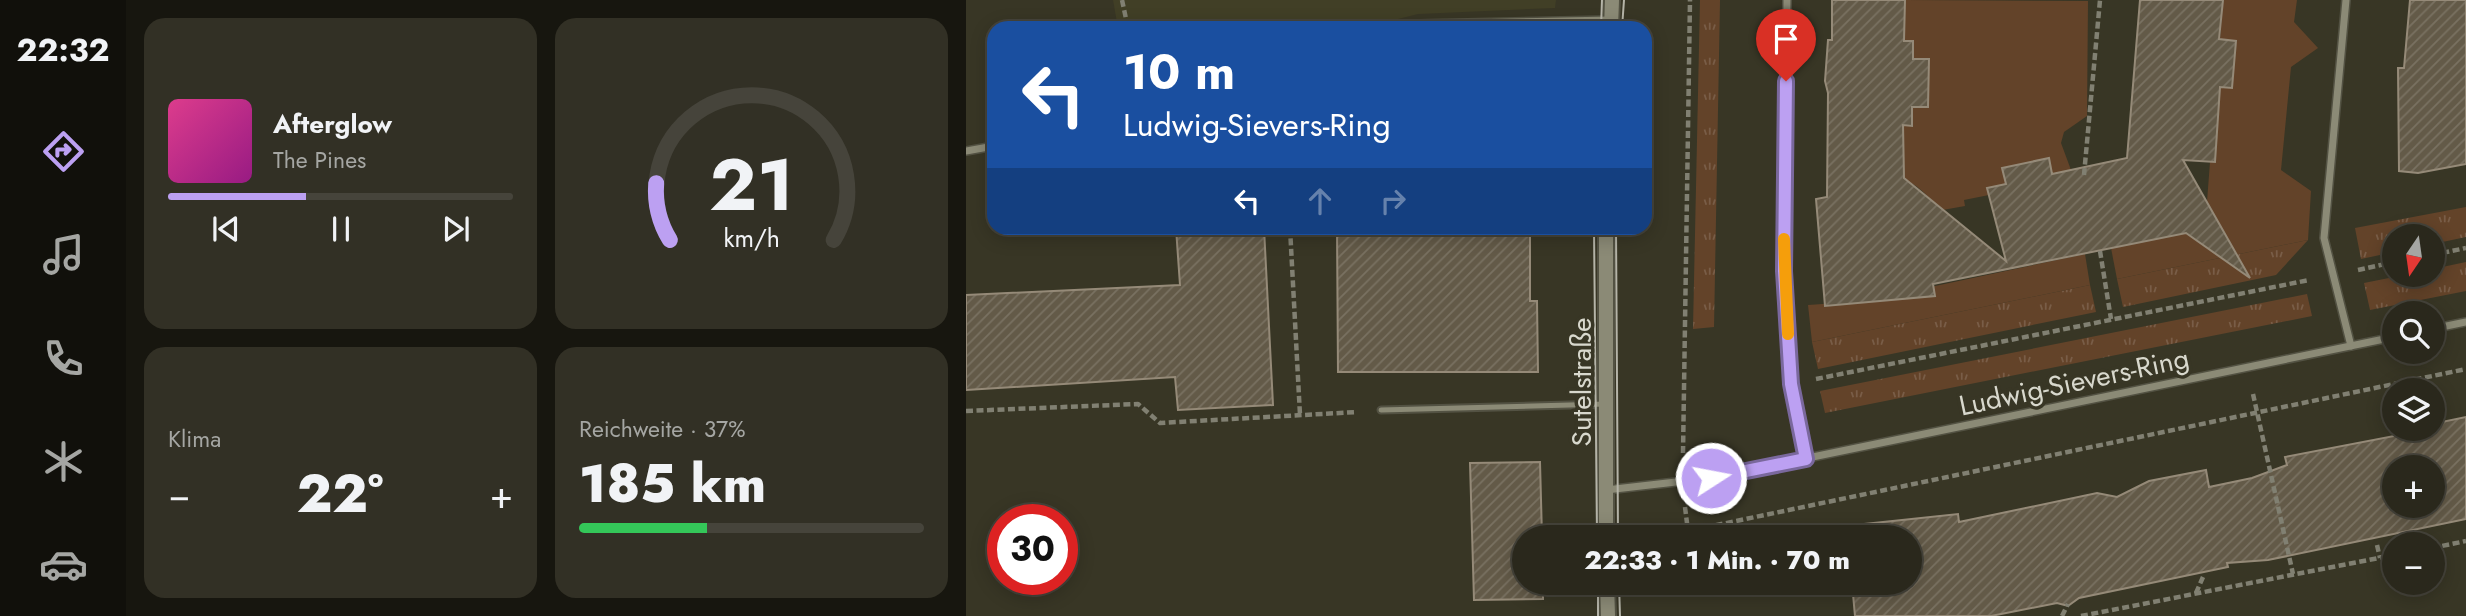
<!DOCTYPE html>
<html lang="de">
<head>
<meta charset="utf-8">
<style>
	:root { --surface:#2a281c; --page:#323025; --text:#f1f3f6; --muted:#a5a6a3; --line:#46443b; --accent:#bca0f2 }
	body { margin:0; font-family:Jost,sans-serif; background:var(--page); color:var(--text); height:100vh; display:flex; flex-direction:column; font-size:26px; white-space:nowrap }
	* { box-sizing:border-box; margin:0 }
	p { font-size:23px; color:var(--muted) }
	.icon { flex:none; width:38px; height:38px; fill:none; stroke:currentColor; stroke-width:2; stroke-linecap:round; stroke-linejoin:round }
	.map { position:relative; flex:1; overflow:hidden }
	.side { display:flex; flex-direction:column; gap:18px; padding:18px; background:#17160f; width:840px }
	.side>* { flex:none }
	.hud { position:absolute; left:21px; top:21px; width:665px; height:214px; border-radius:21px; box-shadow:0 4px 18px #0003,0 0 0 2px var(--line); background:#1a4fa0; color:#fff; overflow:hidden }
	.needle { width:46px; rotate:193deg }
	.fabs { position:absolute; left:1416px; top:224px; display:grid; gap:14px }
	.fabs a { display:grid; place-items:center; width:63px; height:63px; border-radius:50%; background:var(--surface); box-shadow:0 4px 18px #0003,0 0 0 2px var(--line); font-size:35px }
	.speed { position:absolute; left:21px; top:504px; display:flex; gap:14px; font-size:35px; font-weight:700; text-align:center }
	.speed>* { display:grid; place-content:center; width:91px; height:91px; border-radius:50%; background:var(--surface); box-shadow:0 4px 18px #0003,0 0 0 2px var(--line); line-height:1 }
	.speed .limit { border:10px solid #d22; background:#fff; color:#111 }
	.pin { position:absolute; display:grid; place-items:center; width:60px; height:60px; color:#fff; margin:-72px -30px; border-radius:50% 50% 50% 0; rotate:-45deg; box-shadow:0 0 7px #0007 }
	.pin .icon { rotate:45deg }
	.me { position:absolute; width:77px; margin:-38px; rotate:79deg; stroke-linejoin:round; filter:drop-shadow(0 0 5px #0008) }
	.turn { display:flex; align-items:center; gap:24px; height:147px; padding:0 21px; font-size:32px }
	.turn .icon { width:91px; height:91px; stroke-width:2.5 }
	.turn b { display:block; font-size:49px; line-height:60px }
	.lanes { display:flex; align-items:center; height:66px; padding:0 21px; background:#0003; justify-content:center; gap:35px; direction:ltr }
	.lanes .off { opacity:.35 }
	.big { font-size:52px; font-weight:800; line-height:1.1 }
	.side .tile { flex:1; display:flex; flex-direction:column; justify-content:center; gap:10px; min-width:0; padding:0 24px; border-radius:21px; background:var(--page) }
	.side .dial { align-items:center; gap:0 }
	.dial svg { height:182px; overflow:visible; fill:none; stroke:var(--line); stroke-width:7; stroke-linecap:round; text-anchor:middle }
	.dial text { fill:var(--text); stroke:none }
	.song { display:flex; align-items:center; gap:21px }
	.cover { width:84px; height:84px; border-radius:10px; background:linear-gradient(135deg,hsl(330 70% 55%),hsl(310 70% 35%)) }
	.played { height:7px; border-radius:4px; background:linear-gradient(90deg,var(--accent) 40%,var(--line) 40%) }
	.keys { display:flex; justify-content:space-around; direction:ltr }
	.heat { display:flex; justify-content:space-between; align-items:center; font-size:38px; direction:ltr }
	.charge { height:10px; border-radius:5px; background:linear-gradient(90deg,#34c759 37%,var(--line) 0) }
	.side .tiles { flex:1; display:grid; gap:18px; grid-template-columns:repeat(2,1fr) }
	.trip { position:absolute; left:546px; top:525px; width:410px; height:70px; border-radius:35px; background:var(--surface); box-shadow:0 4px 18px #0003,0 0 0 2px var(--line); font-weight:800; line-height:70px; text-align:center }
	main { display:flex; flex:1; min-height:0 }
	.dock { display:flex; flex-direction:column; width:126px; justify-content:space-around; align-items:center; background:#11100b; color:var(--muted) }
	.dock .icon { width:49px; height:49px }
	.dock .current { color:var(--accent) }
	.dock b { font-size:32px; color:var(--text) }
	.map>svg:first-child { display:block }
</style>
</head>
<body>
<main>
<nav class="dock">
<b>22:32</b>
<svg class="icon current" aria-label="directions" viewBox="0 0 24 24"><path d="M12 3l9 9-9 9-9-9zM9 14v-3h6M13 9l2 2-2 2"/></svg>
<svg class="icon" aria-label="music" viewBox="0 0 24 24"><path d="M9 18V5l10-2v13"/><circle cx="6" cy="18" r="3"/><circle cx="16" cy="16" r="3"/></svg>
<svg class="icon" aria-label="phone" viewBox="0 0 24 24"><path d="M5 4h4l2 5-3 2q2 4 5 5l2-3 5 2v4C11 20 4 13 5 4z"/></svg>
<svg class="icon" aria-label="climate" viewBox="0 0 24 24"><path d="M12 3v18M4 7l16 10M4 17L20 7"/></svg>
<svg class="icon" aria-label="car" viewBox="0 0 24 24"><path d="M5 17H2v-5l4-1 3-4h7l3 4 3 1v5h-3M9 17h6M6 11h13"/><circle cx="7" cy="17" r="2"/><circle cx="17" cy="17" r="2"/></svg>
</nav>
<section class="side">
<div class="tiles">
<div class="tile">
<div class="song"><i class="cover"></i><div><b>Afterglow</b><p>The Pines</p></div></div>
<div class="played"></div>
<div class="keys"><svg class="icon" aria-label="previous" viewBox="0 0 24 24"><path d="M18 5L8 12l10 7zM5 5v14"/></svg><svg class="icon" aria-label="pause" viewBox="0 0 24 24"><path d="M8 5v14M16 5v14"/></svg><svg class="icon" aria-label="next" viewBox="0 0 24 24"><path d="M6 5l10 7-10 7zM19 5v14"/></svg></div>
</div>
<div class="tile dial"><svg viewBox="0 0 100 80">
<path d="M14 69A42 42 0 1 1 86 69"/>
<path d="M14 69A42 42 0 0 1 8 44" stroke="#bca0f2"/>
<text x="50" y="56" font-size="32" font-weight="700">21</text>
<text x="50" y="72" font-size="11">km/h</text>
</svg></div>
<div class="tile"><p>Klima</p>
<div class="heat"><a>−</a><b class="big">22°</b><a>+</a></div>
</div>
<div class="tile"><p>Reichweite · 37%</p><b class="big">185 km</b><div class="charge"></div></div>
</div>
</section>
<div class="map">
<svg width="1500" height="616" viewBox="0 0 1500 616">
	<defs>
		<pattern id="grass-tufts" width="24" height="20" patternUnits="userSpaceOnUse" patternTransform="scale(1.75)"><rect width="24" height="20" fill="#634329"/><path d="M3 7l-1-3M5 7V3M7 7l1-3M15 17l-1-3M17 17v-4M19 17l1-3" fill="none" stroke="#795d47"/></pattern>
		<pattern id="building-hatch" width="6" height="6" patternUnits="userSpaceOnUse" patternTransform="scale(1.75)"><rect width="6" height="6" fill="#635a48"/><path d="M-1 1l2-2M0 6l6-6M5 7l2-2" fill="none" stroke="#797161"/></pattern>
	</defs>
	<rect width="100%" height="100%" fill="#383625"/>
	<!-- built -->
	<path fill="#413f26" d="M 147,0 L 590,0 L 589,8 L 452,14 L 396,28 L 152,28 Z"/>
	<!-- grass -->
	<g fill="url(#grass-tufts)">
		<path d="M 734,0 L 754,0 L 748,327 L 727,329 Z"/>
		<path d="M 1500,207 L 1500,237 L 1467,244 L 1466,236 L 1428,236 L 1428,252 L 1395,259 L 1389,228 Z"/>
		<path d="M 1342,240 L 1310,275 L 1157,307 L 1151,279 Z"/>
		<path d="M 1500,262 L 1500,291 L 1404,310 L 1398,283 L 1438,275 L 1466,275 L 1467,269 Z"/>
		<path d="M 1124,285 L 1130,312 L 852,369 L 846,342 Z"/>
		<path d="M 1341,294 L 1346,316 L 859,413 L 854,391 Z"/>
	</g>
	<!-- garden -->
	<g fill="#634329">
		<path d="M 939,0 L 1122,1 L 1121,116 L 1098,132 L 1095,143 L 1105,170 L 1086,174 L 1082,158 L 1037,168 L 1040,184 L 1021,188 L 1023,195 L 998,200 L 999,206 L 971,211 C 967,198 948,181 934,179 L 937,125 L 946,125 L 946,107 L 962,106 L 963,59 L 947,59 L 947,42 L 938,41 Z"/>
		<path d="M 1257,0 L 1331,0 L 1328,22 L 1352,48 L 1325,67 L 1315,170 L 1345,191 L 1342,240 L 1151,279 L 1145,248 L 1226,232 L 1233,242 L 1240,215 L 1244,162 L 1249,162 L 1250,87 L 1266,88 L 1270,41 L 1254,39 Z"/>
		<path d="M 1119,254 L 1124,285 L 846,342 L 842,305 L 957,297 L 955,289 Z"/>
	</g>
	<!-- building -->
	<g fill="url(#building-hatch)" stroke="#958a78" stroke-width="2" fill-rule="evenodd">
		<path d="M 866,0 L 939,0 L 938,41 L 947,41 L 947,59 L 963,59 L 962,107 L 946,107 L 946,126 L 937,125 L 938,178 L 1040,261 L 1021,188 L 1040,184 L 1036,168 L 1083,158 L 1086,174 L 1161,158 L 1174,0 L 1257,0 L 1253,39 L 1270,41 L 1266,88 L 1254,87 L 1249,162 L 1217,160 L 1284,278 L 1220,233 L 967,284 L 969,296 L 859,306 L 850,199 L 861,197 L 862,93 L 859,81 L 862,40 L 866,40 Z"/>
		<path d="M 1444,0 L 1500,0 L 1500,164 L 1452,173 L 1433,171 L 1432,68 L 1438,68 Z"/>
		<path d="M 210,228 L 298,228 L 307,405 L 212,410 L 209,377 L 0,390 L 0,295 L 214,285 Z"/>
		<path d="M 371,228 L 564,228 L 564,301 L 571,301 L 572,372 L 372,372 Z"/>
		<path d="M 1500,417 L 1500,519 L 1302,560 L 1261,563 L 1262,567 L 1113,598 L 1102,606 L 1091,603 L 1025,616 L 889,616 L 886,583 L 943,583 L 943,537 L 881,537 L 880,526 L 992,514 L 993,522 L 1131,493 L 1151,497 L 1183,481 L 1240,470 L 1243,487 L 1286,478 L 1321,465 L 1319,457 L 1444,433 L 1444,429 L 1466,429 L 1466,424 ZM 1428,467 L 1466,467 L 1466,506 L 1428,506 Z"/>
		<path d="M 574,462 L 576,537 L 558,537 L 558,583 L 577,583 L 577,599 L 508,600 L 504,463 Z"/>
	</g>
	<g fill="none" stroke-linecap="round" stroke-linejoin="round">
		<defs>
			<path id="service" d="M 415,410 L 640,404"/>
			<g id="minor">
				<path d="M 821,0 L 818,271 L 825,384 L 840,459"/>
				<path d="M 1380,0 L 1358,238 L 1385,346"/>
				<path d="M 437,28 L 453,24 L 645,20"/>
				<path d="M 0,151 L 28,146"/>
				<path d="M 1466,329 L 1500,322"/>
				<path d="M 640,490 L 745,478 L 1428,337"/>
			</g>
			<g id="secondary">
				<path d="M 645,28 L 646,0"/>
				<path d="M 640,228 L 640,537"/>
				<path d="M 641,583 L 642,616"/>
			</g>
		</defs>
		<!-- service casing -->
		<use href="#service" stroke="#535243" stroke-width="9"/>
		<!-- minor casing -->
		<use href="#minor" stroke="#535243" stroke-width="10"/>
		<!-- secondary casing -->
		<use href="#secondary" stroke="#535243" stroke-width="18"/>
		<!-- path -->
		<g stroke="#818072" stroke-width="4.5" stroke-dasharray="7 3.5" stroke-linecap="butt">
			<path d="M 156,0 L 162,28"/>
			<path d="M 1118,175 L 1134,0"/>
			<path d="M 324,228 L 334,415"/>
			<path d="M 1134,251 L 1145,319"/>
			<path d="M 1466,255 L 1500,248"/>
			<path d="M 1392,270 L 1428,262"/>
			<path d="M 850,379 L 1343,280"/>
			<path d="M 1287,394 L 1327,574"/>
			<path d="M 0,411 L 172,404 L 194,423 L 391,412"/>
			<path d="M 717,453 L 724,0"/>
			<path d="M 719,507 L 722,531 L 1500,369"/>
			<path d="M 1411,545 L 1414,558"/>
			<path d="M 1466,548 L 1500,541"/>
			<path d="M 1230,593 L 1237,577"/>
			<path d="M 1096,616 L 1102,604"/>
			<path d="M 1115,616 L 1428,555"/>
		</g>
		<!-- service -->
		<use href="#service" stroke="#8b8a76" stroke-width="5"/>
		<!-- minor -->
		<use href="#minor" stroke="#8b8a76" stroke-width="7"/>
		<!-- secondary -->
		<use href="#secondary" stroke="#8b8a76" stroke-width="14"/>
		<!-- tram -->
		<g stroke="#b5b4a8" stroke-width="2">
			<path d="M 635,28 L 636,0"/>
			<path d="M 656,28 L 658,0"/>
			<path d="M 628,228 L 631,537"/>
			<path d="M 650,228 L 652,537"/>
			<path d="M 632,583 L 632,616"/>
			<path d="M 653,583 L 654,616"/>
		</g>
	</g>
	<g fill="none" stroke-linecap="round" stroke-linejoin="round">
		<defs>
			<path id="route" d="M 745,478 L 840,459 L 825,384 L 818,271 L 820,81"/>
		</defs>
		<!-- route casing -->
		<use href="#route" stroke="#7a689d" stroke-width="18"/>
		<!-- route -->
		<use href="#route" stroke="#bca0f2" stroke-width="12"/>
		<!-- slow -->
		<path stroke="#f59e0b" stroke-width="12" d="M 818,239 L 822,334"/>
	</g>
	<g text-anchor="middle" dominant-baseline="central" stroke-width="7" stroke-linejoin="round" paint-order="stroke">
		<!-- street labels -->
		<g font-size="28" fill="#d8d8cd" stroke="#383625">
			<text transform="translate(615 382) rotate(-90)">Sutelstraße</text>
			<text transform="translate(1108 382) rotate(-12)">Ludwig-Sievers-Ring</text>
		</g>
	</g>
</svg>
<div class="fabs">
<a><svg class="needle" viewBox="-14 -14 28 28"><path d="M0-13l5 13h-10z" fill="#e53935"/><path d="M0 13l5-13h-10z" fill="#a5a6a3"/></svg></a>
<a><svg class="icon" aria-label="search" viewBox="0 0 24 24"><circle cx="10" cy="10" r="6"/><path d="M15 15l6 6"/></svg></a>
<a><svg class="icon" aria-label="layers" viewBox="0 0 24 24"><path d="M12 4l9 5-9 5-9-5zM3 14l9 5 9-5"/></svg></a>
<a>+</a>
<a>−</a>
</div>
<div class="speed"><div class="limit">30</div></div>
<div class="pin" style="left:820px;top:81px;background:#d93025"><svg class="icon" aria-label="arrive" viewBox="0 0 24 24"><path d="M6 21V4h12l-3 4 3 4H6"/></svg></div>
<svg class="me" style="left:745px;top:478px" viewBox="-20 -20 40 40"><circle r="17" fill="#bca0f2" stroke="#fff" stroke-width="3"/><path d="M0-11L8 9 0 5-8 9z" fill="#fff"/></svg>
<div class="trip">22:33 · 1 Min. · 70 m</div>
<div class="hud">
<div class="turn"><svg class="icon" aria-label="left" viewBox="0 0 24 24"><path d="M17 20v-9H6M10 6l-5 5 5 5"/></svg><div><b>10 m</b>Ludwig-Sievers-Ring</div></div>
<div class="lanes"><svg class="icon" aria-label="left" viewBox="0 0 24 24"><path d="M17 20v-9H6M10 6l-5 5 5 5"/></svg><svg class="icon off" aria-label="ahead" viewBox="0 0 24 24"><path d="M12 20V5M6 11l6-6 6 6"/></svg><svg class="icon off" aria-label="right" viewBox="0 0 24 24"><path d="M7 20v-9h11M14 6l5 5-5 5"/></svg></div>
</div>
</div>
</main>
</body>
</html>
